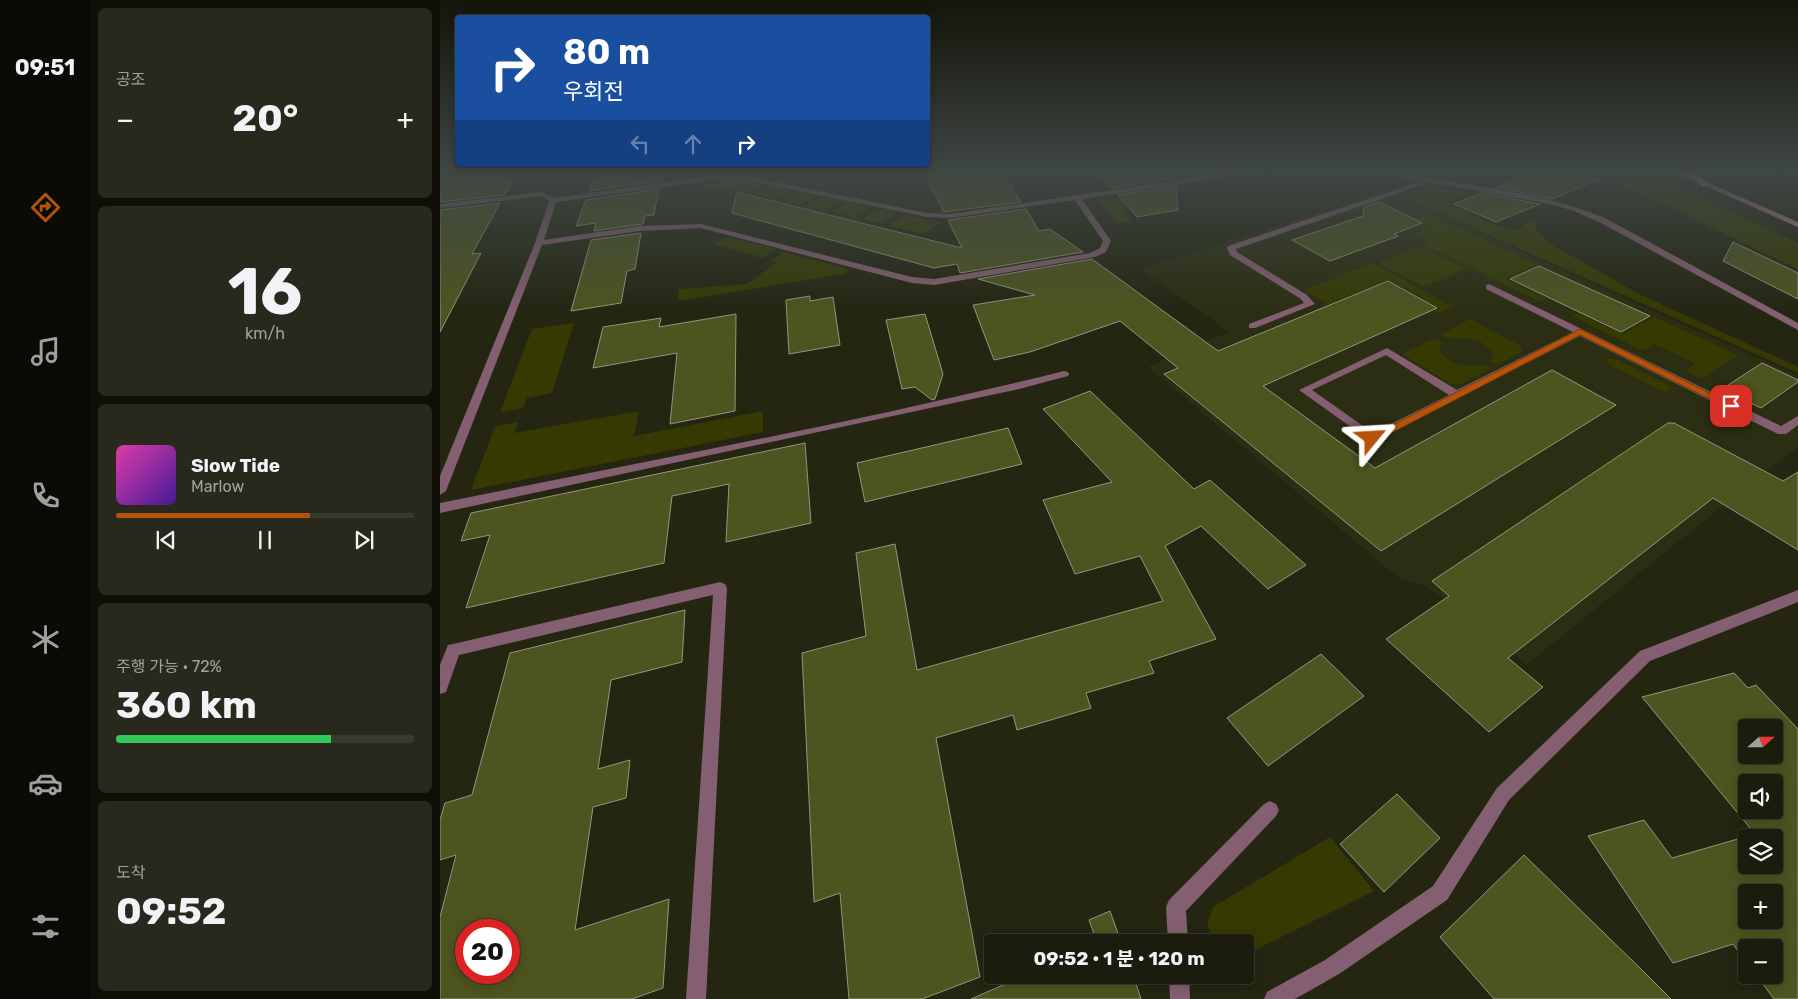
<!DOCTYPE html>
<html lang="ko">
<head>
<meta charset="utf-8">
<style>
	:root { --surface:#1b1c0e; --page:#28291c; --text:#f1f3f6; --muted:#a0a19e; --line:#393a2e; --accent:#b45309 }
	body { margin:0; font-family:Rubik,"Noto Sans KR",sans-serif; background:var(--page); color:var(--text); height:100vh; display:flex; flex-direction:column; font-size:19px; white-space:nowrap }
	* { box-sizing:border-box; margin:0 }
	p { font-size:16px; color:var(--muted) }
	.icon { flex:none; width:28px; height:28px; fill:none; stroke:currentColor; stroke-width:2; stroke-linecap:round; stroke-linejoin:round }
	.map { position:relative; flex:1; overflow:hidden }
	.panel { display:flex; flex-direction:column; gap:8px; padding:8px; background:#0f0f08; width:350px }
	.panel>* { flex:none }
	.top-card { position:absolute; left:15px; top:15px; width:475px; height:152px; border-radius:5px; box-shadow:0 2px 12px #0003,0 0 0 1px var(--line); background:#1a4fa0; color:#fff; overflow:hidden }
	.needle { width:32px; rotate:69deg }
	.controls { position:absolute; left:1298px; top:719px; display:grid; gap:10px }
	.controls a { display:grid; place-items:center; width:45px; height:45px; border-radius:5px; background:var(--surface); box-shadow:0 2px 12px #0003,0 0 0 1px var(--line); font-size:25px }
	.speed { position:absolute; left:15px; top:919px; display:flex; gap:10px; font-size:25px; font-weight:700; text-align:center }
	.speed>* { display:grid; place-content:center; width:65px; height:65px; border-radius:50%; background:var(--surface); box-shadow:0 2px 12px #0003,0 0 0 1px var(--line); line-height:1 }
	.speed .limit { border:8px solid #d22; background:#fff; color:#111 }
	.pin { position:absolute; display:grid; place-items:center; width:42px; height:42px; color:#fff; margin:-21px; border-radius:10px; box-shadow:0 2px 8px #0006 }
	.me { position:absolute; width:55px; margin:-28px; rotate:63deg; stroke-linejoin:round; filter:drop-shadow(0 0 4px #0008) }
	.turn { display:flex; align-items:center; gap:18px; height:105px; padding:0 25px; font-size:22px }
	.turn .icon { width:65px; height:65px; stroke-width:2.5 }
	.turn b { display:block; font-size:35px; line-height:42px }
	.lanes { display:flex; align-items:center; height:48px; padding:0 25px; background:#0003; justify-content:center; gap:25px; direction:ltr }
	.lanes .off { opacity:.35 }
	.big { font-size:38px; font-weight:700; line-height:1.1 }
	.panel .card { flex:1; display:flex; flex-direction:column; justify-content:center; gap:8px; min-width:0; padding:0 18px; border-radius:8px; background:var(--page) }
	.panel .dial { align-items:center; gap:0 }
	.dial b { font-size:65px; line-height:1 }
	.song { display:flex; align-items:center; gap:15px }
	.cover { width:60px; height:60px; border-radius:8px; background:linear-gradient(135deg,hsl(320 70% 55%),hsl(260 70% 35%)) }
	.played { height:5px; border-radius:2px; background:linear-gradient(90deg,var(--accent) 65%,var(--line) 65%) }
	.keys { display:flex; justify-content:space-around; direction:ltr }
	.heat { display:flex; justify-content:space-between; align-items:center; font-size:28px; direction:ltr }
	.charge { height:8px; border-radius:4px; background:linear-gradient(90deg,#34c759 72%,var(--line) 0) }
	.trip { position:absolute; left:544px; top:934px; width:270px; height:50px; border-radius:5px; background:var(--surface); box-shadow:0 2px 12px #0003,0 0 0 1px var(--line); font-weight:700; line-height:50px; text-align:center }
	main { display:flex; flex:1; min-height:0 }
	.dock { display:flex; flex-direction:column; width:90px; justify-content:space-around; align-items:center; background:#0b0b06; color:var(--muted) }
	.dock .icon { width:35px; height:35px }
	.dock .selected { color:var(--accent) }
	.dock b { font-size:22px; color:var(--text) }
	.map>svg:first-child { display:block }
</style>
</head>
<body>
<main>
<nav class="dock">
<b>09:51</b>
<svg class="icon selected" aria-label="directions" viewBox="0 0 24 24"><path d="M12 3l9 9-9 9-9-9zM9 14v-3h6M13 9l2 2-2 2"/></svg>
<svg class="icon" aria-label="music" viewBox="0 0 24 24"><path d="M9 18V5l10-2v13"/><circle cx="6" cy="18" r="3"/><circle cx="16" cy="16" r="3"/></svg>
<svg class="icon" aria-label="phone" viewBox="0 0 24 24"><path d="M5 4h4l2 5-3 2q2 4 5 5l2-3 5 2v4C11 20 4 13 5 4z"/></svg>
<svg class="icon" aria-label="climate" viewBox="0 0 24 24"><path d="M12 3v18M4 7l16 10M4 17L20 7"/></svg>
<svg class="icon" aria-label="car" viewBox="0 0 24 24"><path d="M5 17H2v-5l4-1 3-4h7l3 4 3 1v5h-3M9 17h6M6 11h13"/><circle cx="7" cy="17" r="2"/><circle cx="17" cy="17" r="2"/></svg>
<svg class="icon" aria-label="filters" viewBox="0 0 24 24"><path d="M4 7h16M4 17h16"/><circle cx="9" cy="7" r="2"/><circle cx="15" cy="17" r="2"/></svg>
</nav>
<section class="panel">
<div class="card"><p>공조</p>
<div class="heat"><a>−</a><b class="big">20°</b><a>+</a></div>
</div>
<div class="card dial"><b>16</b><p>km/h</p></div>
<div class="card">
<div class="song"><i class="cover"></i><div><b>Slow Tide</b><p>Marlow</p></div></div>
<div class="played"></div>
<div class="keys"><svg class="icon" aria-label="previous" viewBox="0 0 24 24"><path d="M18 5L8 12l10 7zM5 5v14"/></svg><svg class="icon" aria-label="pause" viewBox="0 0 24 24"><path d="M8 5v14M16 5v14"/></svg><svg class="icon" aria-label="next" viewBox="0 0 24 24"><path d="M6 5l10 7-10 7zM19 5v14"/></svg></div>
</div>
<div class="card"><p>주행 가능 · 72%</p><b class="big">360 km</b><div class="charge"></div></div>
<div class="card"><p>도착</p><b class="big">09:52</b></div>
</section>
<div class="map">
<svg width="1358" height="999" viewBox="0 0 1358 999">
	<rect width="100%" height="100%" fill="#242612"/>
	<!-- built -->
	<path fill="#2b2e12" d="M 947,191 L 1358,376 L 1358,448 L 1329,469 L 1087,664 L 985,585 L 959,578 L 708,367 L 789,332 L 700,269 Z"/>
	<!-- green -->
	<g fill="#353a02">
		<path d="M 1126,173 L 1206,173 L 1358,243 L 1358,269 L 1171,180 Z"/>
		<path d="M 296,181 L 307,181 L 321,186 L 310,193 L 291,189 L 263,190 L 262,187 L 265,184 Z"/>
		<path d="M 333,185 L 352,189 L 334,198 L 314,194 Z"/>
		<path d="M 987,186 L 1027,193 L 1014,198 L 1009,202 C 1028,216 1055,226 1078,230 L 1083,225 L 1095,220 L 1096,229 L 1107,242 L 1199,294 L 1358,367 L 1358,373 L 959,195 Z"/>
		<path d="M 358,190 L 377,195 L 359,205 L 341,200 Z"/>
		<path d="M 383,196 L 403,201 L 386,211 L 365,206 Z"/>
		<path d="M 691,196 L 698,204 L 681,208 L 692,221 L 676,224 L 658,201 Z"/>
		<path d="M 409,202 L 432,207 L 415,218 L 391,212 Z"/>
		<path d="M 438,209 L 458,213 L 441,224 L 421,219 Z"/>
		<path d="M 986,214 L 1097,264 L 1065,279 L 1107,299 L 1101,302 L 981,244 L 987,241 L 973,234 L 989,228 L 972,220 Z"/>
		<path d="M 465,215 L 500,223 L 484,234 L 448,226 Z"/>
		<path d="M 287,237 L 336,249 L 323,258 L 273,244 Z"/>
		<path d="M 980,246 L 1026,269 L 984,287 L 938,263 Z"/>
		<path d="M 344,252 L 409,269 L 404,274 L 238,301 L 239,289 L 307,284 L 336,263 L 330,261 Z"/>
		<path d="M 933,263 L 1013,307 L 999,313 L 995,311 L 999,308 L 979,297 L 982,296 L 948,280 L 888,304 L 864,290 Z"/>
		<path d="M 1138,313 L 1183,334 L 1214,317 L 1298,355 L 1262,379 L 1245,371 L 1255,363 L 1214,344 L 1203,351 L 1132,316 Z"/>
		<path d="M 1030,319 L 1081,346 L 1083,351 L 1057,365 L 1050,361 L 1053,356 C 1042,330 1016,344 1000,335 Z"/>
		<path d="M 134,323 L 112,393 L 87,398 L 83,408 L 60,412 L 92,329 Z"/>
		<path d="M 995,338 L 1002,342 L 999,347 C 1004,365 1030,368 1045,364 L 1052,368 L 1019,385 L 1009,383 L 962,354 Z"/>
		<path d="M 1169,358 L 1178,360 L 1228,385 L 1232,390 L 1225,392 L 1220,390 L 1170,365 L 1166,360 Z"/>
		<path d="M 199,411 L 194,436 L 323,411 L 323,432 L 31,490 L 55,426 L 78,422 L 74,433 Z"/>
		<path d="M 890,837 L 934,891 L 805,955 L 805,942 L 774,942 L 767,924 L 773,907 Z"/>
	</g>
	<!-- building -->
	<g fill="#4d5420" stroke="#92977e" fill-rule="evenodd">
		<path d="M 0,173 L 76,173 L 64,195 L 0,202 Z"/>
		<path d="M 156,173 L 222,173 L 221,181 L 149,191 Z"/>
		<path d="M 484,173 L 563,173 L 581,202 L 504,212 Z"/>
		<path d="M 658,173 L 735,173 L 735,178 L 671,188 Z"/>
		<path d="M 1095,173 L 1108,173 L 1158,180 L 1112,199 L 1057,187 Z"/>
		<path d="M 736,186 L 738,210 L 697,217 L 678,195 Z"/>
		<path d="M 219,189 L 214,215 L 205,216 L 203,224 L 154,231 L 156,223 L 136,226 L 146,200 Z"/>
		<path d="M 297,192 L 522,248 L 508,220 L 586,209 L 599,231 L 610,229 L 643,252 L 520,273 L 517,264 L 494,268 L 292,213 Z"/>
		<path d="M 1041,193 L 1100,204 L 1056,222 L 1014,204 Z"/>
		<path d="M 939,202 L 982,223 L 954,234 L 958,236 L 890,261 L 852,240 L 923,216 L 924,207 Z"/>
		<path d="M 60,203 L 32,254 L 41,253 L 0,332 L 0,210 Z"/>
		<path d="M 201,233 L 195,269 L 187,271 L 181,303 L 131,311 L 151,240 Z"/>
		<path d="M 1293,242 L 1358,273 L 1358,299 L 1283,261 Z"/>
		<path d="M 652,259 L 778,351 L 948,281 L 997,308 L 823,386 L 935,468 L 1112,370 L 1176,405 L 941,551 L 724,374 L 738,368 L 680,321 L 590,352 L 554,360 L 533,305 L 595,295 L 538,279 Z"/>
		<path d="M 1099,266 L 1210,316 L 1181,332 L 1070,279 Z"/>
		<path d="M 370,296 L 370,301 L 393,297 L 400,345 L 349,354 L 346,300 Z"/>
		<path d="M 296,314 L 295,411 L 230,424 L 237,353 L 153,368 L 163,327 L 221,318 L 219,327 Z"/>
		<path d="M 485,314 L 503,374 L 495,399 L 492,400 L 475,387 L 462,389 L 446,320 Z"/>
		<path d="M 1322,363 L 1358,380 L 1358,382 L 1321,408 L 1282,389 Z"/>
		<path d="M 650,391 L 754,489 L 770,480 L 866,565 L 828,589 L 761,526 L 725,546 L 776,639 L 709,661 L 714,673 L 646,693 L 651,708 L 577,730 L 573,715 L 496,738 L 540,977 L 482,999 L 409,999 L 400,893 L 374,902 L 362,653 L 426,636 L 416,553 L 455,544 L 477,670 L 723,601 L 700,556 L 635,574 L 603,500 L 672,482 L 603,409 Z"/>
		<path d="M 1228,423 L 1234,423 L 1343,481 L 1358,472 L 1358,550 L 1273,498 L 1068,658 L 1103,687 L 1049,732 L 946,639 L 1009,596 L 992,581 Z"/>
		<path d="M 568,428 L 582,464 L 425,502 L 417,463 Z"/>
		<path d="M 365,443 L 371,523 L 286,542 L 289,484 L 232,496 L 224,563 L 26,608 L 50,535 L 21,541 L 31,513 Z"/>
		<path d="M 245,610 L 242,662 L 171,680 L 158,769 L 190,760 L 186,798 L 153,807 L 135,930 L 229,899 L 223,988 L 192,999 L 0,999 L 0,917 L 16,855 L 0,860 L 0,820 L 5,803 L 32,795 L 70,653 ZM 26,930 L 69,930 L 69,972 L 26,972 Z"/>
		<path d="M 881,654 L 924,696 L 828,766 L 787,718 Z"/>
		<path d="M 1294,673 L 1308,688 L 1316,685 L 1358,729 L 1358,999 L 1334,999 L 1316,975 L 1334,975 L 1334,948 L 1306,948 L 1306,962 L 1293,944 L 1233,963 L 1148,836 L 1204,820 L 1232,858 L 1315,834 L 1202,697 ZM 1306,728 L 1334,728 L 1334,755 L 1306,755 ZM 1306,782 L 1334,782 L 1334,810 L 1306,810 ZM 1306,838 L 1334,838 L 1334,865 L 1306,865 ZM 1306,892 L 1334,892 L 1334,920 L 1306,920 Z"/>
		<path d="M 957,794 L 1000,838 L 944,892 L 900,844 Z"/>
		<path d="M 1084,855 L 1205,973 L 1231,999 L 1054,999 L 1000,937 Z"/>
		<path d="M 670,911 L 681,942 L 657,942 L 649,920 Z"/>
		<path d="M 586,975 L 693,975 L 701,999 L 531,999 Z"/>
	</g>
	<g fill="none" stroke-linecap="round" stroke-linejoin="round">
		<!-- path -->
		<path stroke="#606250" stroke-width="2" stroke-dasharray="2 2.5" stroke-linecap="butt" d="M 18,187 L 27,173"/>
		<!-- service -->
		<g fill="#845f72" fill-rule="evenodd">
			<path d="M 987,179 L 994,181 L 796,249 L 797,252 L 867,295 L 875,304 L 815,328 L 809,328 L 809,324 L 864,303 L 861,299 L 790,255 L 787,248 L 788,246 Z"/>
			<path d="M 1049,284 L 1341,426 L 1358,416 L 1358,425 L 1346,434 L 1338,434 L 1140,336 L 932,442 L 859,390 L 947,348 L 1017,390 L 1133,332 L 1046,289 L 1046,285 ZM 946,355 L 1009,395 L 933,433 L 872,390 Z"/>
			<path d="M 624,371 L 628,372 L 629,374 L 628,376 L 579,389 L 0,513 L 0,503 C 208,461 418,422 624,371 Z"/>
			<path d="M 280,582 L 285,584 L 287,588 L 266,999 L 246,999 L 273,595 L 19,655 L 6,692 L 0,694 L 0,665 L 8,645 L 13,644 Z"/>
		</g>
		<!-- minor -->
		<g fill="#845f72" fill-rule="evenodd">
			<path d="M 785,173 L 802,173 L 798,175 L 642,199 L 671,241 L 666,252 L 655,257 L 494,285 L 472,283 L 261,228 L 200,231 L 102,245 L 6,491 L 0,495 L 0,476 L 95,243 L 109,201 L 101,196 L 0,208 L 0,204 L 102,192 L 114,198 L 272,176 L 305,176 L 487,213 L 510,214 ZM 272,180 L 305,180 L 487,217 L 510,218 L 635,200 L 663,241 L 660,248 L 650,253 L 494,279 L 472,277 L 261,224 L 200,226 L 104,240 L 116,202 Z"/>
			<path d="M 938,173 L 953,173 C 1022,185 1103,191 1167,219 L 1358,323 L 1358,330 L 1161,223 L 1134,211 L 1110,204 Z"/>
			<path d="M 1358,590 L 1358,602 L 1210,661 L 1069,800 L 1007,900 L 899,974 L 855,999 L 824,999 L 827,992 L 885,960 L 993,886 L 1057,788 L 1200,651 Z"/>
			<path d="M 830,801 L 836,804 L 839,810 L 836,816 L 746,911 L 748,942 L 728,942 L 726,907 L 729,900 L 824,804 Z"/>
			<path d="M 729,975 L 749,975 L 750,999 L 730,999 Z"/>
		</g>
		<!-- secondary -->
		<path fill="#ba7f9f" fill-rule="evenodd" d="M 1236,173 L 1246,173 L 1358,222 L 1358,227 Z"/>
		<!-- trunk -->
		<path fill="#ecaace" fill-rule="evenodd" d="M 1247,173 L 1256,173 L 1270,185 L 1263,187 Z"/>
	</g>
	<!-- sky -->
	<linearGradient id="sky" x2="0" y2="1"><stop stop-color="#14150a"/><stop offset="0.55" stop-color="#3f4744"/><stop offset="1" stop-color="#3f4744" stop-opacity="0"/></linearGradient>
	<rect width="1358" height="313" fill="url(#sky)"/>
	<!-- route -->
	<path fill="#b45309" stroke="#753606" d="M 1140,329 L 1296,406 L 1291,409 L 1288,408 L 1140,335 L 936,441 L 932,442 L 927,438 Z"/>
</svg>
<div class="controls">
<a><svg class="needle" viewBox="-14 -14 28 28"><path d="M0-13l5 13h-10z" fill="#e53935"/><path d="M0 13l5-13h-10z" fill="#a0a19e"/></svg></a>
<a><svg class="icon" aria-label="sound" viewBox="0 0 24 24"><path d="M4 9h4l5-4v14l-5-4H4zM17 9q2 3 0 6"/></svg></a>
<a><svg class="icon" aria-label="layers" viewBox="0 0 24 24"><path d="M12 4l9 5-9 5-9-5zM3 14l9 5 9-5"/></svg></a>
<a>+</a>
<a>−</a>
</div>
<div class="speed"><div class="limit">20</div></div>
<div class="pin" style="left:1291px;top:406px;background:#d93025"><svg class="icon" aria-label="arrive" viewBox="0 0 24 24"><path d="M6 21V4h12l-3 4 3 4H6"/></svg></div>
<svg class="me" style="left:932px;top:438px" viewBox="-20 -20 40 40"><path d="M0-17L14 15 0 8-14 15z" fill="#b45309" stroke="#fff" stroke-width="4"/></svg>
<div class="trip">09:52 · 1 분 · 120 m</div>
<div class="top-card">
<div class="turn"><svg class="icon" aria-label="right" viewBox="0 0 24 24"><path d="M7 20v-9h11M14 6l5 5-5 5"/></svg><div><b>80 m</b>우회전</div></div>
<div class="lanes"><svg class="icon off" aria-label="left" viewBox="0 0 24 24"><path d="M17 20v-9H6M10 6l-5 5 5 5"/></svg><svg class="icon off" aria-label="ahead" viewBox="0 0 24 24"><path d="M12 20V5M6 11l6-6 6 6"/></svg><svg class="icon" aria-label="right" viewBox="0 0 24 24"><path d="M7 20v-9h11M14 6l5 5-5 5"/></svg></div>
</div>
</div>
</main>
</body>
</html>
